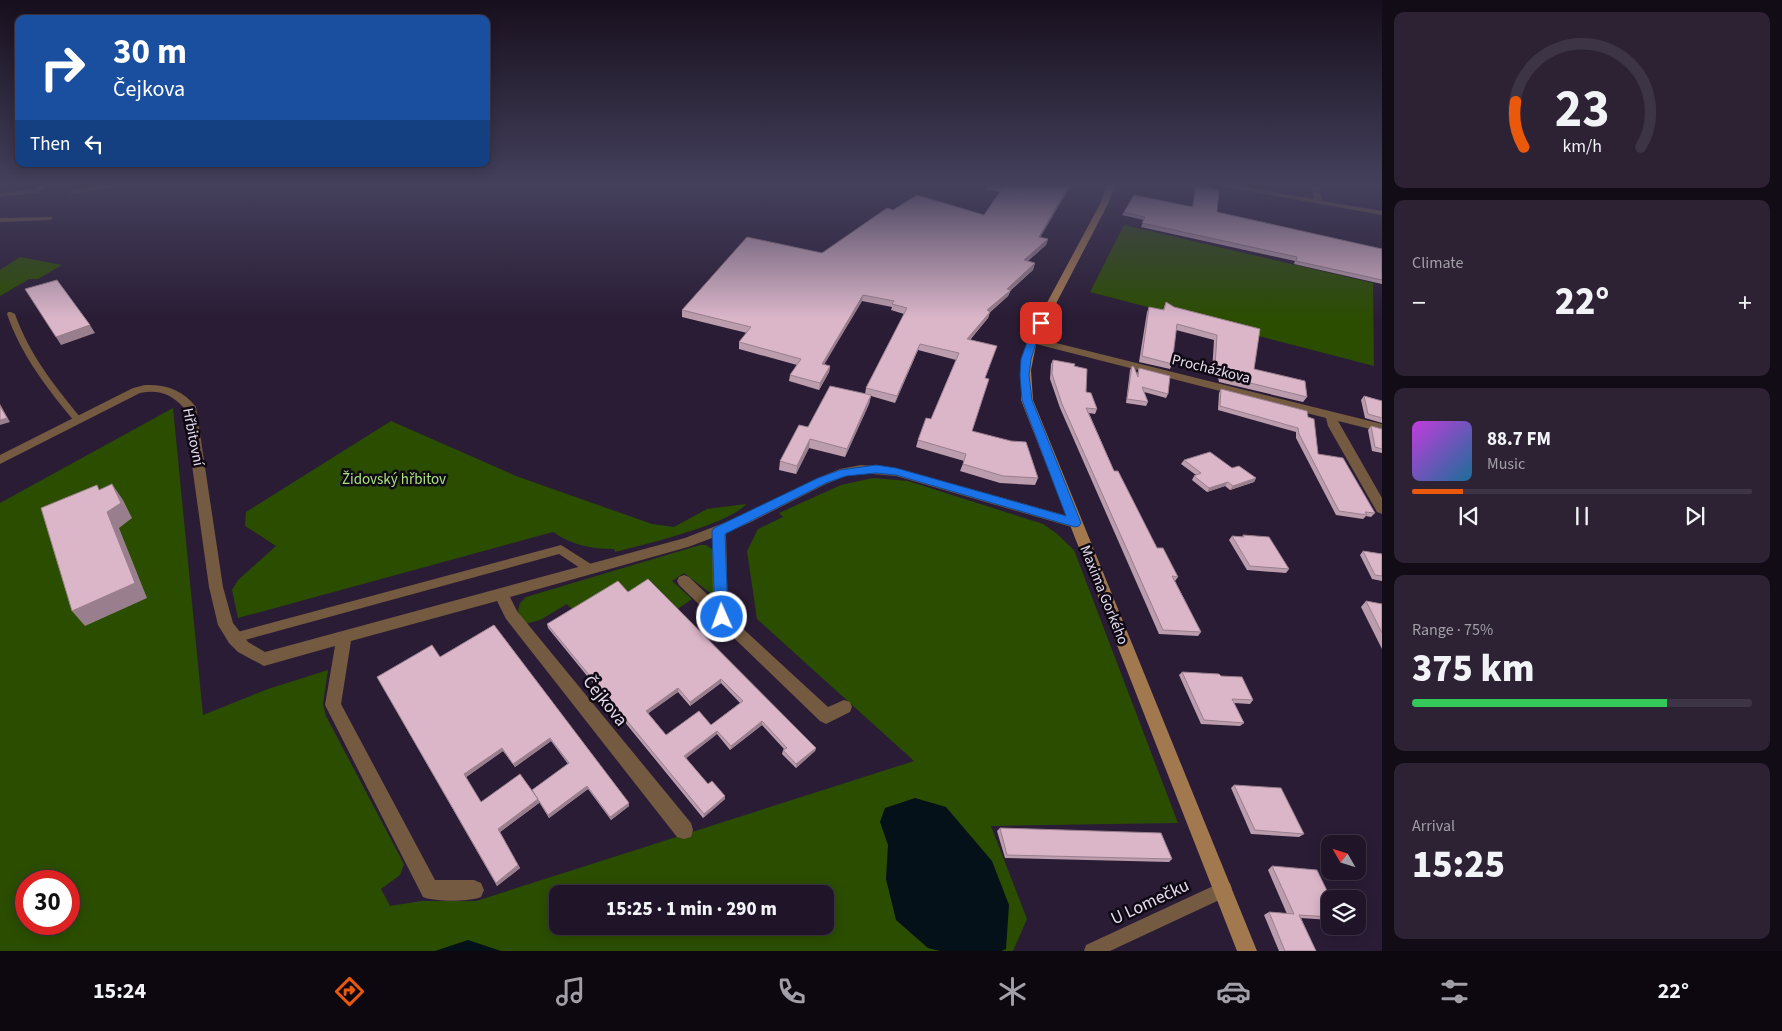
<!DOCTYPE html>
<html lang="en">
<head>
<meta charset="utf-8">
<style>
	:root { --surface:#201528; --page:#2d2234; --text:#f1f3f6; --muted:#a29fa8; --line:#3d3445; --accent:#ea580c }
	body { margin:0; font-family:"Source Sans 3",sans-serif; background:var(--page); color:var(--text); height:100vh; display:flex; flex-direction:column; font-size:19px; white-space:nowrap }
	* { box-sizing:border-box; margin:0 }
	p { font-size:16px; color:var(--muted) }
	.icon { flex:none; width:28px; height:28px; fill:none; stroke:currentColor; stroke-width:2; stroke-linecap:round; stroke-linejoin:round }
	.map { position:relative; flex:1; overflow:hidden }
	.panel { display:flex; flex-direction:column; gap:12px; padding:12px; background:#120c16; width:400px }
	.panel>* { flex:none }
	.hud { position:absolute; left:15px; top:15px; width:475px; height:152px; border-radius:10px; box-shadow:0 2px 12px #0003,0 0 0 1px var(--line); background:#1a4fa0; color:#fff; overflow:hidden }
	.needle { width:32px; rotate:309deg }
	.buttons { position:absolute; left:1321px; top:835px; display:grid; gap:10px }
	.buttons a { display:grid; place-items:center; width:45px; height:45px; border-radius:10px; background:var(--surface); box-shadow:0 2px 12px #0003,0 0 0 1px var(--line); font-size:25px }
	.speed { position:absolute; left:15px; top:870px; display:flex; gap:10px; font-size:25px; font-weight:700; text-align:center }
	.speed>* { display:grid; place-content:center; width:65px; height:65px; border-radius:50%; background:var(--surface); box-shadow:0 2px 12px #0003,0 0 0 1px var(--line); line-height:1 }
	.speed .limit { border:8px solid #d22; background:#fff; color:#111 }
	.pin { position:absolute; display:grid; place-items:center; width:42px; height:42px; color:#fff; margin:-21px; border-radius:10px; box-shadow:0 2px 8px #0006 }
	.me { position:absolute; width:55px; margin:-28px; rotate:358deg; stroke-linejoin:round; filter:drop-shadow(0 0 4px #0008) }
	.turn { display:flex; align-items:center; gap:18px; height:105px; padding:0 15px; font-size:22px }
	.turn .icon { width:65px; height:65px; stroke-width:2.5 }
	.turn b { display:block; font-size:35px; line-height:42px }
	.then { display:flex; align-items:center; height:48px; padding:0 15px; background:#0003; gap:10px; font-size:19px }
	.big { font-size:38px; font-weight:800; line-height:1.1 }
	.panel .widget { flex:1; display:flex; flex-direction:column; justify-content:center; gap:8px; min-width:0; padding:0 18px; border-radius:10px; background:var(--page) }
	.panel .dial { align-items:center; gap:0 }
	.dial svg { height:130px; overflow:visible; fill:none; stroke:var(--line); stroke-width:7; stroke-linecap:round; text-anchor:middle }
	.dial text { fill:var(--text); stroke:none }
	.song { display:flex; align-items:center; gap:15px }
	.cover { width:60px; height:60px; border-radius:8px; background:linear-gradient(135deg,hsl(290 70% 55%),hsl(200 70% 35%)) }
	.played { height:5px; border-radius:2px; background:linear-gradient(90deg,var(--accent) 15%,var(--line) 15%) }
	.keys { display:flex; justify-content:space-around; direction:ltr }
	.heat { display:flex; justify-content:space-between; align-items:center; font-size:28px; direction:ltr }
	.charge { height:8px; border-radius:4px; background:linear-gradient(90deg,#34c759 75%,var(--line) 0) }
	.trip { position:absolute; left:549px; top:885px; width:285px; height:50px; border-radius:10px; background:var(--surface); box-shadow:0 2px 12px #0003,0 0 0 1px var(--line); font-weight:800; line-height:50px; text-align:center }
	.tab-bar { display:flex; height:80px; justify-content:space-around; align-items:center; background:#0d0810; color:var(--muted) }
	.tab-bar .icon { width:35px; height:35px }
	.tab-bar .on { color:var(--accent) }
	.tab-bar b { font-size:22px; color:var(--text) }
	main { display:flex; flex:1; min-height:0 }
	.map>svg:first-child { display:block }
</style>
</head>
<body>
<main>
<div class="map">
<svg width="1382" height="951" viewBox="0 0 1382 951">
	<rect width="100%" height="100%" fill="#2a1c35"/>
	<!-- green -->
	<g fill="#2b4d00" fill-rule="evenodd">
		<path d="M 1124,225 L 1373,283 L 1374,366 L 1090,292 Z"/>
		<path d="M 20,257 L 62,265 L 38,279 L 29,279 L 0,296 L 0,270 Z"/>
		<path d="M 173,408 L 203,715 L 268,689 L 328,670 L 323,704 L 326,716 L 404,864 L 400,875 L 381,889 L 390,906 L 421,901 L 476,901 L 914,761 L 757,619 L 747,551 L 758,529 L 783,517 L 779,513 L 841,485 L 873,478 L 908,481 L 1043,524 L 1056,533 L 1074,550 L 1178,823 L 991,826 L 1027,919 L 1013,951 L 0,951 L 0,503 ZM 26,881 L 69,881 L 69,924 L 26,924 ZM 558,894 L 825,894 L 825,926 L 558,926 Z"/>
		<path d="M 391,421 L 516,476 L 652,524 L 674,527 L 707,509 L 746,504 C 730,524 643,545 615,552 L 614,549 C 591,549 572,545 553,532 L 238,618 L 232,590 L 238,580 L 276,546 L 245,526 L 246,512 Z"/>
		<path d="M 700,545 L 706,545 L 712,549 L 715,590 L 712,594 L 709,592 L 684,573 L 672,581 L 692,599 L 676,610 L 575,612 L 567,604 L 540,620 L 525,624 L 518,611 L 520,603 L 526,597 Z"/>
	</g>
	<!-- water -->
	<g fill="#051118">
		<path d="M 915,798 L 946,807 L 992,861 L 1009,905 L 1006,949 L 1001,951 L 940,951 L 928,948 L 896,920 L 886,879 L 888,845 L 880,822 L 885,808 Z"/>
		<path d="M 468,940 L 501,951 L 435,951 Z"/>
	</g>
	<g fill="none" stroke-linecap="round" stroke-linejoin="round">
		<!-- lane -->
		<g fill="#745a40" fill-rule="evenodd">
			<path d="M 41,185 L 48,185 L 38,193 L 0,197 L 0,193 L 36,189 Z"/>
			<path d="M 108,185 L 128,185 L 73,194 L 70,192 L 73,190 Z"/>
			<path d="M 52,217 L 53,218 L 50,220 L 0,222 L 0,218 Z"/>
			<path d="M 8,312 L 11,312 L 15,314 C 29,354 54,385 80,417 L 82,419 L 80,421 L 74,421 C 47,388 21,355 7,314 Z"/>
			<path d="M 561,545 L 594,566 L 596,569 L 594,572 L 590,573 L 586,572 L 559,554 L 234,643 L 230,642 L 228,638 L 230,634 L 234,633 Z"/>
			<path d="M 1224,881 L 1230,883 L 1232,889 L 1230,895 L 1110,951 L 1084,951 L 1086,945 Z"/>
		</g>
		<!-- street -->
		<g fill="#745a40" fill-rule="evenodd">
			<path d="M 1214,185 L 1233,185 L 1314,199 L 1311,185 L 1319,185 L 1322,201 L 1382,211 L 1382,215 Z"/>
			<path d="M 1032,337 L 1382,424 L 1382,432 L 1338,421 L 1382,498 L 1382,514 L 1377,512 L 1328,426 L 1326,418 L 1028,342 L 1027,340 Z"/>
			<path d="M 145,385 C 166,384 183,390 196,407 L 223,587 L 233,623 L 248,642 L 265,652 L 685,538 L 739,517 L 818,478 L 840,469 L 861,465 L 896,468 L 1075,518 L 1080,520 L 1082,523 L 1080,526 L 1075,528 L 896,476 L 861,473 L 846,476 L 826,484 L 749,523 L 726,533 L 728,615 L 828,707 L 844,700 L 850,702 L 852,707 L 850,712 L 826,724 L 820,721 L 679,585 L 677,581 L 679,577 L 684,575 L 689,577 L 713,600 L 712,538 L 688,547 L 510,597 L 517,611 L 691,823 L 693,830 L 691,837 L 684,839 L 677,837 L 506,619 L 497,601 L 351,641 L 341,704 L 435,880 L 474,880 L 481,883 L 484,890 L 481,897 C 468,902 436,902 423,897 L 325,705 L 335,646 L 264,666 L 238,652 L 229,643 L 218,625 L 209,587 L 184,408 C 172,394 158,389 140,393 L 0,464 L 0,455 L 133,388 Z"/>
		</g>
		<!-- secondary -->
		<path fill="#a2784f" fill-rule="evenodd" d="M 1107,185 L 1115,185 L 1108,204 L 1037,340 L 1031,370 L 1033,400 L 1257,951 L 1237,951 L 1021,400 L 1021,370 L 1027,340 L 1100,204 Z"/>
	</g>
	<!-- wall -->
	<g fill="#bc9dad" fill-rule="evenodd">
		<path d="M 987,185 L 1069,185 L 1068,190 L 1040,237 L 1048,239 L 1046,245 L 1028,261 L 1035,263 L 1033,270 L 1011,290 L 1008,296 L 990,312 L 988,318 L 970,340 L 985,378 L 972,431 L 1038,478 L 1035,485 L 1000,483 L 960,471 L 964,461 L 916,447 L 918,440 L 931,419 L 956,360 L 918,350 L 895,403 L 871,396 L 869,404 L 845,457 L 809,448 L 796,474 L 779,470 L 780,461 L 808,427 L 865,394 L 866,388 L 904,314 L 891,310 L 892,307 L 862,301 L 824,364 L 830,366 L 829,372 L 819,390 L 789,381 L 790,375 L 797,365 L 739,349 L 739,342 L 747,333 L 682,317 L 682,310 L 822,253 L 984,215 L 1000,192 L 986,189 Z"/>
		<path d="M 1196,186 L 1217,212 L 1382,249 L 1382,284 L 1294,264 L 1295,261 L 1141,227 L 1144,220 L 1122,215 L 1124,212 L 1192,207 L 1195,189 Z"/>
		<path d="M 1166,302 L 1174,307 L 1260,329 L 1254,369 L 1307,397 L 1303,402 L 1219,382 L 1217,373 L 1212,372 L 1214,340 L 1176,330 L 1172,364 L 1170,369 L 1139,362 L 1147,312 L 1149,307 L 1163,310 Z"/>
		<path d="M 1053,360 L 1074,366 L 1086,392 L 1097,409 L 1095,414 L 1089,413 L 1114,471 L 1157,548 L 1178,577 L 1175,581 L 1201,632 L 1198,636 L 1159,634 L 1060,408 L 1050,379 L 1051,364 Z"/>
		<path d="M 1132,366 L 1137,374 L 1139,368 L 1168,394 L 1166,398 L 1144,392 L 1148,402 L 1146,406 L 1126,403 L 1130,370 Z"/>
		<path d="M 1221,389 L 1308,417 L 1318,454 L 1375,513 L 1371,517 L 1366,516 L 1363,519 L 1336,515 L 1296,438 L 1296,432 L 1218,410 L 1219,393 Z"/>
		<path d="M 1364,396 L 1382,401 L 1382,423 L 1365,418 L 1361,400 Z"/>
		<path d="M 1371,426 L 1382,429 L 1382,453 L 1372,451 L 1368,430 Z"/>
		<path d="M 1184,460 L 1232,468 L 1256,478 L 1254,482 L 1230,490 L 1225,486 L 1207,492 L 1192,480 L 1194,476 L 1196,475 L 1181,464 Z"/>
		<path d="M 1243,535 L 1289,569 L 1286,573 L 1247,570 L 1229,540 L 1232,536 L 1242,537 Z"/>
		<path d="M 1363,551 L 1382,554 L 1382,581 L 1372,579 L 1360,555 Z"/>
		<path d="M 628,592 L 816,748 L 815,751 L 796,768 L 782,754 L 783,750 L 784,749 L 762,725 L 730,750 L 717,734 L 686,758 L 708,784 L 725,799 L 703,818 L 548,628 L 547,624 ZM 721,683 L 740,703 L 711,725 L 666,735 L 648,713 L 678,692 L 690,706 Z"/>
		<path d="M 1366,601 L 1382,604 L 1382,649 L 1361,607 Z"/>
		<path d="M 494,625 L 629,803 L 629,806 L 611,820 L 588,789 L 549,818 L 539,802 L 539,803 L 500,832 L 520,868 L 497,886 L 377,677 L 440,657 ZM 551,741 L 568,764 L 532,791 L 481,802 L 466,777 L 503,751 L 515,767 Z"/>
		<path d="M 1182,672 L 1221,676 L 1253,700 L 1250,704 L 1234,703 L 1244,723 L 1240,726 L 1201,724 L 1179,675 Z"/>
		<path d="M 1234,785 L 1304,834 L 1299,837 L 1251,834 L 1231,788 Z"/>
		<path d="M 1000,828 L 1172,859 L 1169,862 L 1005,858 L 997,831 Z"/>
		<path d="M 1272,866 L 1330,899 L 1330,920 L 1301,918 L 1316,951 L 1279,951 L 1264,915 L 1269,912 L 1287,914 L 1268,870 Z"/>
	</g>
	<!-- shaded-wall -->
	<g fill="#997f8d">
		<path d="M 1069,185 L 1068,190 L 1037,243 L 1039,237 Z"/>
		<path d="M 1048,239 L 1046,245 L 1022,266 L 1024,260 Z"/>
		<path d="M 1035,263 L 1033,270 L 1010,290 L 1008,296 L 985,317 L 987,310 L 1007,289 Z"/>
		<path d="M 863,295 L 862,301 L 821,370 L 822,364 Z"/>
		<path d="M 990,312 L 988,318 L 965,345 L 967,339 Z"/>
		<path d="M 90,325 L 95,333 L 61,345 L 56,337 Z"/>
		<path d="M 920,344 L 918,350 L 895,403 L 897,396 Z"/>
		<path d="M 830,366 L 829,372 L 819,390 L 820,383 Z"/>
		<path d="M 871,395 L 869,404 L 845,457 L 847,449 Z"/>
		<path d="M 0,404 L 10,422 L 0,425 Z"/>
		<path d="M 810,439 L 809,448 L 796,474 L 797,466 Z"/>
		<path d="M 1256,478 L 1254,482 L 1230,490 L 1233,486 Z"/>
		<path d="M 1228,482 L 1225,486 L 1207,492 L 1209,488 Z"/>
		<path d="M 112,484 L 123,500 L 132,518 L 119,528 L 147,598 L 85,626 L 72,611 L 107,512 Z"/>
		<path d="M 721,679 L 721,683 L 690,706 L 690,702 Z"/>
		<path d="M 678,688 L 678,692 L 646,715 L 646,711 Z"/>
		<path d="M 762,721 L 762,725 L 730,750 L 731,746 Z"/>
		<path d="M 717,731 L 717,734 L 684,760 L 684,756 Z"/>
		<path d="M 550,738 L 551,741 L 515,767 L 513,764 Z"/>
		<path d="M 502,748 L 503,751 L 465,778 L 464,774 Z"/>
		<path d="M 816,748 L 815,751 L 796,768 L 796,764 Z"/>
		<path d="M 587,786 L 588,789 L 549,818 L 548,815 Z"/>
		<path d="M 725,796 L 725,799 L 703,818 L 704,814 Z"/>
		<path d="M 538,799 L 539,803 L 500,832 L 498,829 Z"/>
		<path d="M 629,803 L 629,806 L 611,820 L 610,817 Z"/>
		<path d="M 518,865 L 520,868 L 497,886 L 496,883 Z"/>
	</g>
	<!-- building -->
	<g fill="#dbb6c9" stroke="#997f8d" fill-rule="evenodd">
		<path d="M 999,185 L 1069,185 L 1039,237 L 1048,239 L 1024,260 L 1035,263 L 1007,289 L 1011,290 L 987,310 L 990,312 L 967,339 L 997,346 L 985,378 L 989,379 L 972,431 L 1011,441 L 1026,442 L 1038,478 L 1003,476 L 963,464 L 966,454 L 918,440 L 926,418 L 931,419 L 959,353 L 920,344 L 897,396 L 866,388 L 907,308 L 892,304 L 894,301 L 863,295 L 822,364 L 830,366 L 820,383 L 790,375 L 801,359 L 739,342 L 751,327 L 682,310 L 747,237 L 822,253 L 887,208 L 893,210 L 917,195 L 984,215 L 1004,186 Z"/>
		<path d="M 1196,186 L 1219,190 L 1217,212 L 1382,249 L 1382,280 L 1296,261 L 1297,257 L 1142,223 L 1145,217 L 1124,212 L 1134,195 L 1193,207 Z"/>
		<path d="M 57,280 L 90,325 L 56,337 L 25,289 Z"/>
		<path d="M 1166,302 L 1174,307 L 1260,329 L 1254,369 L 1305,381 L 1307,397 L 1222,376 L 1220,368 L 1215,366 L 1217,335 L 1177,324 L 1172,364 L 1142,356 L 1149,307 L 1164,310 Z"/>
		<path d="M 1053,360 L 1075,364 L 1074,366 L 1087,369 L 1086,392 L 1091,393 L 1097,409 L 1086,408 L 1114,471 L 1118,471 L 1157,548 L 1163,548 L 1178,577 L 1172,576 L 1201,632 L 1163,630 L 1062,404 L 1052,374 Z"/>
		<path d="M 1132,366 L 1134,367 L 1138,377 L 1139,368 L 1170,376 L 1168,394 L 1142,387 L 1148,402 L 1127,399 Z"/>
		<path d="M 830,386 L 871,395 L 847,449 L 810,439 L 797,466 L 780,461 L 799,425 L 808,427 Z"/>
		<path d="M 1221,389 L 1307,411 L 1308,417 L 1314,419 L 1318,454 L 1343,458 L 1375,513 L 1365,512 L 1367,515 L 1339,511 L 1299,434 L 1298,428 L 1220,406 Z"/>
		<path d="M 1364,396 L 1382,401 L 1382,418 L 1368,414 Z"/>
		<path d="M 0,406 L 7,418 L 0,420 Z"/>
		<path d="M 1371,426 L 1382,429 L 1382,449 L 1375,447 Z"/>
		<path d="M 1210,452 L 1232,468 L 1239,466 L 1256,478 L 1233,486 L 1228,482 L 1209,488 L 1194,476 L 1201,473 L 1184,460 Z"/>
		<path d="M 112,484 L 121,503 L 107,512 L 135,583 L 72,611 L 41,508 L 97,485 L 99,490 Z"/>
		<path d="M 1243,535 L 1269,537 L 1289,569 L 1250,566 L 1232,536 L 1244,537 Z"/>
		<path d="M 1363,551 L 1382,554 L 1382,576 L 1375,575 Z"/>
		<path d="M 648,579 L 816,748 L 796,764 L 783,750 L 787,748 L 762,721 L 731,746 L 717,731 L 684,756 L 708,784 L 712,781 L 725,796 L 704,814 L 547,624 L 618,581 L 628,592 ZM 721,679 L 743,701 L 711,725 L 699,711 L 666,735 L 646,711 L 678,688 L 690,702 Z"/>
		<path d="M 1366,601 L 1382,604 L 1382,633 Z"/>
		<path d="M 494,625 L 629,803 L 610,817 L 587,786 L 548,815 L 532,790 L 569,763 L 550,738 L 513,764 L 502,748 L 464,774 L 481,802 L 520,774 L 538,799 L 498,829 L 518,865 L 496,883 L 377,677 L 432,645 L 440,657 Z"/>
		<path d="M 1182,672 L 1219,674 L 1221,676 L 1242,677 L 1253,700 L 1232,699 L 1244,723 L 1204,720 Z"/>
		<path d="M 1234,785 L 1281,788 L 1304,834 L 1255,830 Z"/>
		<path d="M 1000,828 L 1161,833 L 1172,859 L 1007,855 Z"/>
		<path d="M 1272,866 L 1317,870 L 1331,899 L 1330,899 L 1330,917 L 1299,915 L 1316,951 L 1285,951 L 1269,912 L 1294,914 Z"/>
	</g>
	<!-- sky -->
	<linearGradient id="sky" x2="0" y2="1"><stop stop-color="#170f1d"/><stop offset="0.58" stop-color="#44405c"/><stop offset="1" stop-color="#44405c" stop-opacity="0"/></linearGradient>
	<rect width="1382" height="319" fill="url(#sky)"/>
	<!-- route -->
	<path fill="#1a73e8" stroke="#114b97" d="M 1041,320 L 1046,323 L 1037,340 L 1031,359 L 1029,375 L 1032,400 L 1081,523 L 1079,526 L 1075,527 L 896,475 L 876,473 L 846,476 L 826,483 L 725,534 L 728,617 L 726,621 L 722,622 L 717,621 L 715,617 L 712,531 L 714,528 L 818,478 L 840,470 L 876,465 L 896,468 L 1066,516 L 1022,400 L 1020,375 L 1021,359 L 1028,340 L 1038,321 Z"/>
	<g text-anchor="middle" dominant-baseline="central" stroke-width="5" stroke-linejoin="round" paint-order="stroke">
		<!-- street labels -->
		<g font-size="15" fill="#e5dced" stroke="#0f0914">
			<text transform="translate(1211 369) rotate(14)">Procházkova</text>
			<text transform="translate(193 437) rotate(79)">Hřbitovní</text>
			<text transform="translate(1104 595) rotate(68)">Maxima Gorkého</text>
		</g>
		<!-- park labels -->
		<g font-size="15" fill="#a9e27c" stroke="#0f0914">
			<text x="394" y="479">Židovský hřbitov</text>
		</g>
		<!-- near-street labels -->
		<g font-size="18" fill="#e5dced" stroke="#0f0914">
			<text transform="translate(605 701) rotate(51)">Čejkova</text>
			<text transform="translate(1150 902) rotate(-25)">U Lomečku</text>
		</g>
	</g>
</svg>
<div class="buttons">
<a><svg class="needle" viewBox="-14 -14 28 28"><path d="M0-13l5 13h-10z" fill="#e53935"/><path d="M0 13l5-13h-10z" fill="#a29fa8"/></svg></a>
<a><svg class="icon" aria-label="layers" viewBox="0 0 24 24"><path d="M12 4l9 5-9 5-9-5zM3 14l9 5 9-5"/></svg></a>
</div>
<div class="speed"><div class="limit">30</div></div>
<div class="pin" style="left:1041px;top:323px;background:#d93025"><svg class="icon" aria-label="arrive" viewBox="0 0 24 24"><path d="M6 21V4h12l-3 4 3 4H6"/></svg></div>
<svg class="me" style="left:722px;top:617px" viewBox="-20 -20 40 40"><circle r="17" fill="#1a73e8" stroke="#fff" stroke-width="3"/><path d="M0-11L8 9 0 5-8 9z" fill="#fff"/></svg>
<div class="trip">15:25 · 1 min · 290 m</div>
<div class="hud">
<div class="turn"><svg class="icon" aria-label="right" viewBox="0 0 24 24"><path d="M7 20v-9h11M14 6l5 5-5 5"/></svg><div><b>30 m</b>Čejkova</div></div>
<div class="then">Then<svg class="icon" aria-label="left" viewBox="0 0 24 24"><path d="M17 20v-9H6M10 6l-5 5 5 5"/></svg></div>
</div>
</div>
<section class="panel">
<div class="widget dial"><svg viewBox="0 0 100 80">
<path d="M14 69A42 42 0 1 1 86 69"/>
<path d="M14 69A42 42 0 0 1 9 41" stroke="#ea580c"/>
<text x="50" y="56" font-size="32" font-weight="700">23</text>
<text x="50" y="72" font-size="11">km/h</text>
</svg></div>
<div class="widget"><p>Climate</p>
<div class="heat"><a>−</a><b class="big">22°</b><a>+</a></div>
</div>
<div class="widget">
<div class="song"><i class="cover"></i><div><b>88.7 FM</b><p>Music</p></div></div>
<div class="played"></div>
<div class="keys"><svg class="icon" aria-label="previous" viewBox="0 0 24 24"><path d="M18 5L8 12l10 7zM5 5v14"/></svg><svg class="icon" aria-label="pause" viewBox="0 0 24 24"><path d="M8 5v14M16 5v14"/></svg><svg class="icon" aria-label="next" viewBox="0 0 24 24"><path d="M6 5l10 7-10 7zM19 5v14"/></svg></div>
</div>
<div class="widget"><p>Range · 75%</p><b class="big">375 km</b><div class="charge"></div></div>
<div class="widget"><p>Arrival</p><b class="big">15:25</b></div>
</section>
</main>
<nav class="tab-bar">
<b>15:24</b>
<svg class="icon on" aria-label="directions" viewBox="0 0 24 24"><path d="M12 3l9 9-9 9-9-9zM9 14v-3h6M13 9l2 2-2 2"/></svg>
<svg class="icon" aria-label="music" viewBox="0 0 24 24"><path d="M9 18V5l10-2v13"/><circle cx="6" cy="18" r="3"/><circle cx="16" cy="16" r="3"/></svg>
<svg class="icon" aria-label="phone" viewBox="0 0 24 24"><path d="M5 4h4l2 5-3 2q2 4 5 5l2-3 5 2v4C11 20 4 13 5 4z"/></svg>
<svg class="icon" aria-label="climate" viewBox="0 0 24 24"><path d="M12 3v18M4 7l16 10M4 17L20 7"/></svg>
<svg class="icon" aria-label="car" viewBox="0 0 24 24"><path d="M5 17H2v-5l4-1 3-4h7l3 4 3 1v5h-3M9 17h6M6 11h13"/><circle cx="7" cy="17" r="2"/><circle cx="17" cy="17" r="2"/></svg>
<svg class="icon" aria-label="filters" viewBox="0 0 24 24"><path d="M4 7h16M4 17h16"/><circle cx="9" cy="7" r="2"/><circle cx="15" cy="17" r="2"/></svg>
<b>22°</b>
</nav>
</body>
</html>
